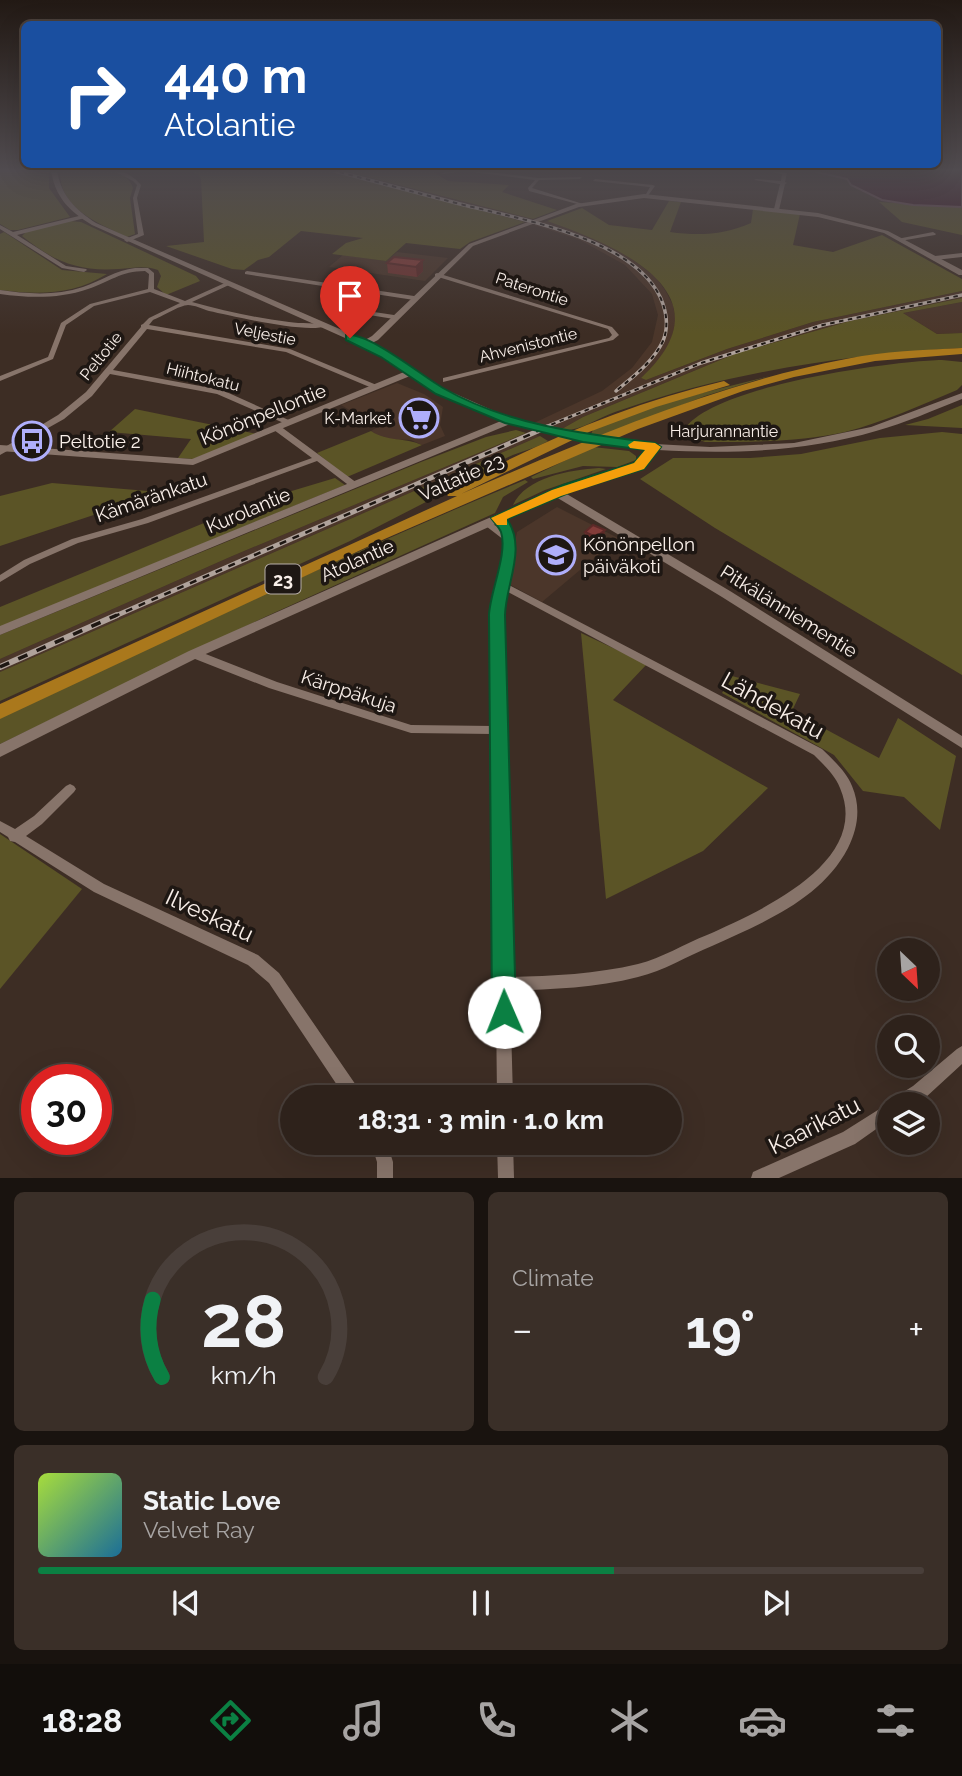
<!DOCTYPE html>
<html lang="en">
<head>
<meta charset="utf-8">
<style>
	:root { --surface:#2e221b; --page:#3a2f28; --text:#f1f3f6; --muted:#a7a4a3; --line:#493f3a; --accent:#0b8043 }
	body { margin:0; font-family:Raleway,sans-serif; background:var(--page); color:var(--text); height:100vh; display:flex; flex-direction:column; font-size:26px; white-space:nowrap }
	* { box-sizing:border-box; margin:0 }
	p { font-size:23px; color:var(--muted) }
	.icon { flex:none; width:38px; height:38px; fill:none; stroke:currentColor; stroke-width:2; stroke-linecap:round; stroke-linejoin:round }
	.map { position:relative; height:1178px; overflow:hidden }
	.details { display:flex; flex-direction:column; gap:14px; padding:14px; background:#19130f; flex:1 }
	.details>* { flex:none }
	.banner { position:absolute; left:21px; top:21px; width:920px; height:147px; border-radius:10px; box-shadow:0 7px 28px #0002,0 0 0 2px var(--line); background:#1a4fa0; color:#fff; overflow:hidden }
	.needle { width:46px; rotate:155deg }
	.tools { position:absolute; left:877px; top:938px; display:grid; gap:14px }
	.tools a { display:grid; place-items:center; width:63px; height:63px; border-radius:50%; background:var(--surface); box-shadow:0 7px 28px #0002,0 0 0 2px var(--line); font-size:35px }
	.speed { position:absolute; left:21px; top:1064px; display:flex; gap:14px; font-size:35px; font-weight:700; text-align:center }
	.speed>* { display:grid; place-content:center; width:91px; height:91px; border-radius:50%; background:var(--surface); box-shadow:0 7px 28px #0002,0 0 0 2px var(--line); line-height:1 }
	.speed .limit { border:10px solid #d22; background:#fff; color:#111 }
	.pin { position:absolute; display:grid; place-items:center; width:60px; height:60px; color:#fff; margin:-72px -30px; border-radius:50% 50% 50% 0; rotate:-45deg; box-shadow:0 0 7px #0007 }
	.pin .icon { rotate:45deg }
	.me { position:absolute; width:77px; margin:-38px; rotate:359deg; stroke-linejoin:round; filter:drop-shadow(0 0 5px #0008) }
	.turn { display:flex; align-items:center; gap:24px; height:147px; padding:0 28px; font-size:32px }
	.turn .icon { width:91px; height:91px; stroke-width:2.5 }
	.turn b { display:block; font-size:49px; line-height:60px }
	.big { font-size:52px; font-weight:700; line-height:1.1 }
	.details .card { flex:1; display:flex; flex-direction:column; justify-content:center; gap:10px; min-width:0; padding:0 24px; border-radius:10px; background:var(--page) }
	.details .dial { align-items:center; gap:0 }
	.dial svg { height:182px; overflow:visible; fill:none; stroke:var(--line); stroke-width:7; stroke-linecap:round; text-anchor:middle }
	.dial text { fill:var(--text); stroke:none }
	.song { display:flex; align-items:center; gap:21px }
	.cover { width:84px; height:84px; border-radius:10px; background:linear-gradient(135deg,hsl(80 70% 55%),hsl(200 70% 35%)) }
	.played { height:7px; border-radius:4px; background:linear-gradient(90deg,var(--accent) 65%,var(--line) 65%) }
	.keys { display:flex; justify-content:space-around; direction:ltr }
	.heat { display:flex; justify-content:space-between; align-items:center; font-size:38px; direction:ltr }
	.details .tiles { flex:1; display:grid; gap:14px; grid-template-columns:1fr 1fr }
	.card:last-child { grid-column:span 2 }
	.trip { position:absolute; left:280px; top:1085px; width:402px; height:70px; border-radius:35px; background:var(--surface); box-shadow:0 7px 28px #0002,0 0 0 2px var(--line); font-weight:700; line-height:70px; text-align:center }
	.menu { display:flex; height:112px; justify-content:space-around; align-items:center; background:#120e0b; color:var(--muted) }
	.menu .icon { width:49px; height:49px }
	.menu .current { color:var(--accent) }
	.menu b { font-size:32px; color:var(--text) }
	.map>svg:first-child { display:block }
</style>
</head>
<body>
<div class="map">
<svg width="962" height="1178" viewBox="0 0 962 1178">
	<rect width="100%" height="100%" fill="#3d2d24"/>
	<!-- built -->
	<g fill="#4b362a">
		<path d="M 325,170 L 340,170 L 533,219 L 525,222 Z"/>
		<path d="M 547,221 L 591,236 L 618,249 L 655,276 L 665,290 L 673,305 L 676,321 L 670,344 L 656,364 L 641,378 L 646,380 L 727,349 L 813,322 L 962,291 L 962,298 L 850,321 L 737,353 L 583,417 L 560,430 L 534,423 L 602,391 L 632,368 L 652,342 L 658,315 L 652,294 L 625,265 L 580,240 L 534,225 Z"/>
		<path d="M 397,252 L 448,258 L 425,281 L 329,267 L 343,255 L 386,261 Z"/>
		<path d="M 962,302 L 962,333 L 937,334 L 903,313 Z"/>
		<path d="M 397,383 L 424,394 L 443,407 L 440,425 L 445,436 L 422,445 L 411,440 L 383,439 L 371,431 L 378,427 L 341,405 Z"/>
		<path d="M 526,433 L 540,436 L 0,672 L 0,659 L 230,557 Z"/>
		<path d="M 557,507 L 618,538 L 542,602 L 507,583 L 517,532 Z"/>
	</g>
	<!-- green -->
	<g fill="#5b5426">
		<path d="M 0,170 L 49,170 L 49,188 L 70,217 L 18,230 L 10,230 L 0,224 Z"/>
		<path d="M 60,170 C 81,170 125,162 133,188 L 130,198 L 135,234 L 127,237 C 98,223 58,208 60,170 Z"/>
		<path d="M 186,170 L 325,170 L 525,222 L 470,242 L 460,249 L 406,243 L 386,261 L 332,254 L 346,243 L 363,238 L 301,231 L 269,257 L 258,260 L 244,270 L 232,269 L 166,246 L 204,242 L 201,179 L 199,175 Z"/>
		<path d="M 340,170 L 430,170 L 448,181 L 509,185 L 502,192 L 557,210 L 533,219 Z"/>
		<path d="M 669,201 L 681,202 L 670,232 C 699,236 724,235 751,223 L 753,209 L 800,214 L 793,245 L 833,252 L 882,235 L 962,279 L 962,291 L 813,322 L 727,349 L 646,380 L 641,378 C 732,294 619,246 547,221 L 582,208 L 609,225 L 652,230 Z"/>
		<path d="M 879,202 L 962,207 L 962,235 L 902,222 Z"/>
		<path d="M 70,221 L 81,222 L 196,276 L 200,281 L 166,295 L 157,287 L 161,276 L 158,270 C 145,265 132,268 119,269 C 78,272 53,261 22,236 L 26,232 Z"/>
		<path d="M 4,232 L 62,270 L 107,274 C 73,295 39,295 0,290 L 0,234 Z"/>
		<path d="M 962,298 L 962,302 L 903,313 L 937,334 L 962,333 L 962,348 C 871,353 781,365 692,388 C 666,395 641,403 615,412 C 597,418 580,432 560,430 L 583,417 L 737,353 L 850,321 Z"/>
		<path d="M 942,360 L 962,362 L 962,385 L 957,390 C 921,405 884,422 845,432 C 801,442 751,442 705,442 L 692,437 L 684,430 C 710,386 891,361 942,360 Z"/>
		<path d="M 770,376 L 705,396 L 601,437 L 591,434 L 594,428 L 650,406 Z"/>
		<path d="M 962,405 L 962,428 L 905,425 L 928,419 Z"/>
		<path d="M 135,409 L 257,434 L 193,459 L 178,458 L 191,439 L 109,432 Z"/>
		<path d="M 516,430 L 526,433 L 230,557 L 0,659 L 0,635 L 421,462 L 486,437 Z"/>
		<path d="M 371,431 C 388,442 404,437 422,445 L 347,477 L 317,453 Z"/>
		<path d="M 942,432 L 962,434 L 962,675 L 715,528 L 640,479 L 673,458 L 750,458 L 801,454 L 880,438 Z"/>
		<path d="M 540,436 L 548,441 C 530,452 509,452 494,467 L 350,541 L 0,701 L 0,672 Z"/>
		<path d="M 593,447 L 629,451 L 636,456 L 636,460 L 617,467 L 583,466 L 533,479 L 531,477 Z"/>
		<path d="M 599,468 L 606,469 L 545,490 L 513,505 C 526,477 570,470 599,468 Z"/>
		<path d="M 335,478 L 345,485 L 0,627 L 0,607 L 255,502 Z"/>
		<path d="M 525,480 L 528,482 L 503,497 L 495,513 L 267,616 L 0,744 L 0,718 C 174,636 348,553 525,480 Z"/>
		<path d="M 52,483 L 148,491 L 139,500 L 0,546 L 0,496 Z"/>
		<path d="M 581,633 L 647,664 L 613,700 L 768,788 L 703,851 L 606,899 Z"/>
		<path d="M 732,676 L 800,694 L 792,711 L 879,758 L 898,718 L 956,756 L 940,830 L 904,797 L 863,791 L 834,755 L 722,693 Z"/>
		<path d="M 0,834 L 82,889 L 0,989 Z"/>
	</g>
	<!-- water -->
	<path fill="#330318" stroke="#6e4a57" stroke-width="2" d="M 808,170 L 962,170 L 962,207 L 913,205 L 882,200 L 851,185 L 847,179 Z"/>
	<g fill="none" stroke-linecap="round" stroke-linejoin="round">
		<!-- minor -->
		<g fill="#87746a" fill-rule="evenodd">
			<path d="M 112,170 C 122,169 135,177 141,185 L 137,198 L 144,235 L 127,242 L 124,240 L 125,239 L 138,234 L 133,198 L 137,185 L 133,181 Z"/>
			<path d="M 457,170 L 472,170 L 538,178 L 582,177 L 580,179 L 539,180 L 532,188 L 583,204 L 581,205 L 529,191 L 528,188 L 535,180 L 464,171 L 443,174 L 441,173 Z"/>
			<path d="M 762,170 L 771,170 L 787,173 L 785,182 L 787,183 L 785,184 L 779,210 L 774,209 L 780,184 L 754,180 L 756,179 L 781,181 L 782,174 Z"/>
			<path d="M 595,179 L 653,185 L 655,186 L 647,197 L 645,196 L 650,187 L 593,181 Z"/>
			<path d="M 83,215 L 86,217 L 85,218 L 17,235 L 66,266 L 86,269 L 87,270 L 84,272 L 62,268 L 0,229 L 0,225 L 13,232 Z"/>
			<path d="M 933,232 L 936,234 L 935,235 L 900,241 L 897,239 Z"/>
			<path d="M 962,253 L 962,257 L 935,260 L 932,258 L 935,256 Z"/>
			<path d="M 135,268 L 148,268 L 154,273 L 154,289 L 185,301 L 227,282 L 230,284 L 229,285 L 192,302 C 224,311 256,318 289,322 C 300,324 317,322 326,326 C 307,334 233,316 209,311 C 203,309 194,305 188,305 C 180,305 161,317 153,320 L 149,325 L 290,349 L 379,386 L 375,388 L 372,388 L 286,352 L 147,329 L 113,370 L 222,390 L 293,422 L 292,424 L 286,424 L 217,394 L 110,374 L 92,396 L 64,419 L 0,455 L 0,450 L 58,415 L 86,392 L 141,327 L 141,325 L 143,324 L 149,318 L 180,303 L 150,292 L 94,306 L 66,325 L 53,359 L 0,381 L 0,376 L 48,357 L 61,323 L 90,304 L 148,289 L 149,274 L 145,271 C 121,271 109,282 88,289 C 59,299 29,298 0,294 L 0,290 C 27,294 56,296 83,287 C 101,281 116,270 135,268 Z"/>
			<path d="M 247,271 L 414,296 L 417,298 L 414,300 L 245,274 L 245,272 Z"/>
			<path d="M 437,273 L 612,327 L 619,335 L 613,340 L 443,382 L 443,378 L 609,338 L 612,335 L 608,329 L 435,276 L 435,274 Z"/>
			<path d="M 334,306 L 394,315 L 397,317 L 394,319 L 332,309 L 331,308 Z"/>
			<path d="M 274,426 L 280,426 L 357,483 L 358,485 L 357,487 L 351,487 L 317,461 L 148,523 L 78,543 L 30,564 L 0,582 L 0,575 L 24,560 L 72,539 L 142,519 L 312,458 L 274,430 Z"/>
			<path d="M 498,515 L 501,516 C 517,540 514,557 507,584 L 822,749 C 833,760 846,771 852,786 C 861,807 858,828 848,848 C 821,900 762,923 712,946 C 687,956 664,971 638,977 C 596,988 553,989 510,991 L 513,1097 L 497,1097 L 493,734 L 411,733 L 269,688 L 190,657 L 189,654 L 190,651 L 198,651 L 277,682 L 411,725 L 493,726 C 493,689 490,652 492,615 C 493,589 504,567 504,540 L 482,523 L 486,520 L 501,529 L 494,518 ZM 506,591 L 814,755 C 824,765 835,775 840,788 C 872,863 758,912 707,935 C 684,944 662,958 638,964 C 596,974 553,976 510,977 L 502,615 Z"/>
			<path d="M 70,784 L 74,786 L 76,789 L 74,792 L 42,824 L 26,836 L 104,884 L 258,955 L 279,973 L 360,1091 L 362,1097 L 345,1097 L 269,983 L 248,965 L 94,892 L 15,842 L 10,841 L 8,837 L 0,832 L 0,821 L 15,829 L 34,816 L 66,786 Z"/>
			<path d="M 962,1046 L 962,1064 L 925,1098 L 914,1104 L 892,1104 L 894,1098 L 913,1086 L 957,1049 Z"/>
			<path d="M 889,1103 L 892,1104 L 889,1104 L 889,1120 L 855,1144 L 779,1178 L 751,1178 L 753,1172 L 843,1132 Z"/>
			<path d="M 371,1143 L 387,1143 L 393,1162 L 393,1178 L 377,1178 L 377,1162 Z"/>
			<path d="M 497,1143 L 513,1143 L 514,1178 L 498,1178 Z"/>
		</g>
		<!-- tertiary -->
		<path fill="#87746a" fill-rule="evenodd" d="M 51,170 L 57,170 C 61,196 75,209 96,223 L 365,340 L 372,336 L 469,244 L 576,204 L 644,194 L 818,213 L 888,231 L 962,270 L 962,275 L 959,275 L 884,233 L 818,217 L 644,198 L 579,207 L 473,246 L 378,340 L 372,343 L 433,384 L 512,419 L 583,435 L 655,444 L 710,447 L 794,443 L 871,427 L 962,393 L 962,399 C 934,410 905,423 876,431 C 805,452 731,454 658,450 L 643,468 L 565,493 L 730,591 L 962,736 L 962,748 L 722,597 L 556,497 L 199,657 L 0,757 L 0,744 L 189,651 L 482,521 L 564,486 L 635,464 L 648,449 L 583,441 L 510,424 L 0,635 L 0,626 L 501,421 L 427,388 L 410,376 L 193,465 L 0,451 L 0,445 L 192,459 L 404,372 L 372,350 L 92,225 C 69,211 55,197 51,170 Z"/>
		<!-- trunk -->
		<path fill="#aa781c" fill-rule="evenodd" d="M 962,348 L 962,354 L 875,361 L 794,377 L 743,391 L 638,429 L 380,541 L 0,719 L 0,704 L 457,496 L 448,496 L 446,493 C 458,480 482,473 498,465 C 571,429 644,400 724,381 L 730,385 L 656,407 L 589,432 L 461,494 C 586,440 711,385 846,359 C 884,351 923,350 962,348 Z"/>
		<defs>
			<g id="rail-far2">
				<path d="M 331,170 C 374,181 417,193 460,204 C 519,219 641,239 663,304 C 667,316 668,329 663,341 C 653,362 634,376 616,391"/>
				<path d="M 543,428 L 701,363 L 823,325 L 962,295"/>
			</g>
			<path id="rail-far1" d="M 113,617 L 547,427"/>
			<path id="rail" d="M 0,667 L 117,615"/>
		</defs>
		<!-- rail-far2 casing -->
		<use href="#rail-far2" stroke="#afa29b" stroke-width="3.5"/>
		<!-- rail-far1 casing -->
		<use href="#rail-far1" stroke="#afa29b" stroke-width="5"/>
		<!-- rail casing -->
		<use href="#rail" stroke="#afa29b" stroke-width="6"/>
		<!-- rail-far2 -->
		<use href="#rail-far2" stroke="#1e1713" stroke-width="2" stroke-dasharray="4.5" stroke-linecap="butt"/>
		<!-- rail-far1 -->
		<use href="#rail-far1" stroke="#1e1713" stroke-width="2.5" stroke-dasharray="7" stroke-linecap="butt"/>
		<!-- rail -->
		<use href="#rail" stroke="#1e1713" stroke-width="3.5" stroke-dasharray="10" stroke-linecap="butt"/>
	</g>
	<!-- wall -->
	<g fill="#713431">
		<path d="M 423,260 L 423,271 L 417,277 L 388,273 L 387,263 Z"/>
		<path d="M 585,532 L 604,539 L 596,546 L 584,541 Z"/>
	</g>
	<!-- shaded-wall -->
	<g fill="#5c2a28">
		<path d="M 423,260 L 423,271 L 417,277 L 416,267 Z"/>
		<path d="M 605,530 L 604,539 L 596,546 L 596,537 Z"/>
	</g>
	<!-- building -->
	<g fill="#833c39" stroke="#5c2a28" stroke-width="2">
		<path d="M 394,257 L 423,260 L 416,267 L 387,263 Z"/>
		<path d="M 593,525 L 605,530 L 596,537 L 585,532 Z"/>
	</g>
	<!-- sky -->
	<linearGradient id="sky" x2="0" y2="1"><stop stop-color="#221914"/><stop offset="0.51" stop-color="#514c50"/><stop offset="1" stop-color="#514c50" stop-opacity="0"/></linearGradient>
	<rect width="962" height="334" fill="url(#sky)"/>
	<!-- route -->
	<path fill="#0b8043" stroke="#07532c" stroke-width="2" d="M 346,335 C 369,332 422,376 443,388 C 507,425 583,434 655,443 L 661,447 L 644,469 L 573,491 L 507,519 C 527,548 506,583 505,615 L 516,1012 L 513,1021 L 504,1024 L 495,1021 L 492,1012 L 489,615 C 490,592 508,553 501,532 C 499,527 494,522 491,518 L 563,485 L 634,463 L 645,450 L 583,442 L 505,423 L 436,394 L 381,357 L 346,340 Z"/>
	<!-- slow -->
	<path fill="#f59e0b" d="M 634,441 L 655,443 L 661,447 L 644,469 L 561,496 L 507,519 L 507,525 L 497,525 L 491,518 L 552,490 L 634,463 L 645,450 L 630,448 L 628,445 Z"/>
	<!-- icons -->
	<defs>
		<symbol id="supermarket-ring" viewBox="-11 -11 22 22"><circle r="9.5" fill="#1e1713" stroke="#afaefa" stroke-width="1.5"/><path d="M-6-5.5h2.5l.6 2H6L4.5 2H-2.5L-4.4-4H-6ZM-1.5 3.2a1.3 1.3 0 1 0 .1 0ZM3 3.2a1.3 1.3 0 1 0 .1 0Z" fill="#afaefa"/></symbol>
		<symbol id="bus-ring" viewBox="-11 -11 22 22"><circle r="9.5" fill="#1e1713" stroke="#afaefa" stroke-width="1.5"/><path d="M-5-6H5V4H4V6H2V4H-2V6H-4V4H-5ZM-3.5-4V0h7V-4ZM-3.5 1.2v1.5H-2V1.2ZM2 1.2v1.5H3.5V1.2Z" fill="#afaefa"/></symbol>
		<symbol id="school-ring" viewBox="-11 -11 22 22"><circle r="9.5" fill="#1e1713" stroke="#afaefa" stroke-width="1.5"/><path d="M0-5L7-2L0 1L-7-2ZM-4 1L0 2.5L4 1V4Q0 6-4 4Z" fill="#afaefa"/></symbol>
	</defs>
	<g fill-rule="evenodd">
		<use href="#supermarket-ring" x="397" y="396" width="44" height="44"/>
		<use href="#bus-ring" x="10" y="419" width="44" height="44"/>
		<use href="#school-ring" x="534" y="533" width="44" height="44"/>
	</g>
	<g text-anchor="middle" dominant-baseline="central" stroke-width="7" stroke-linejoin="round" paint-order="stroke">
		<!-- far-street labels -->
		<g font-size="16" fill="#f9efe9" stroke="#1e1713">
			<text transform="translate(532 289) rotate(18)">Paterontie</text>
			<text transform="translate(265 334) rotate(11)">Veljestie</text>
			<text transform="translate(528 345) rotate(-14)">Ahvenistontie</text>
			<text transform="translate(101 356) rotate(-51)">Peltotie</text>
			<text transform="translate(203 377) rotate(14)">Hiihtokatu</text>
			<text x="724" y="431">Harjurannantie</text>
		</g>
		<!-- far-poi labels -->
		<g font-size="16" fill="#f9efe9" stroke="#1e1713" text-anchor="end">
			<text x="392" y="418">K-Market</text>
		</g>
		<!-- shield labels -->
		<rect fill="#1e1713" stroke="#b7aea9" stroke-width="2" x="265.5" y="564.5" width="35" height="29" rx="5"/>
		<g font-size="18" font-weight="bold" fill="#f9efe9">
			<text x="283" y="579">23</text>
		</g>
		<!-- street labels -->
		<g font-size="19" fill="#f9efe9" stroke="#1e1713">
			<text transform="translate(263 414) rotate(-22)">Könönpellontie</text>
			<text transform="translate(461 477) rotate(-24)">Valtatie 23</text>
			<text transform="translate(151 497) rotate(-19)">Kämäränkatu</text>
			<text transform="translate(248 510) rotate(-23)">Kurolantie</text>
			<text transform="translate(357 560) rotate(-24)">Atolantie</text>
			<text transform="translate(789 611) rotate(32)">Pitkälänniementie</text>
			<text transform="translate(349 691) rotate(18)">Kärppäkuja</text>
		</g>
		<!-- poi labels -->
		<g font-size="19" fill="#f9efe9" stroke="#1e1713" text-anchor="start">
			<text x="59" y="441">Peltotie 2</text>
			<text x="583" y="544">Könönpellon<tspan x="583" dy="22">päiväkoti</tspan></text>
		</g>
		<!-- near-street labels -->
		<g font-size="23" fill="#f9efe9" stroke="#1e1713">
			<text transform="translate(773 705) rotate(29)">Lähdekatu</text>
			<text transform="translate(210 915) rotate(25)">Ilveskatu</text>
			<text transform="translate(814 1125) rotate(-27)">Kaarikatu</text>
		</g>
	</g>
</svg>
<div class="tools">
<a><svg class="needle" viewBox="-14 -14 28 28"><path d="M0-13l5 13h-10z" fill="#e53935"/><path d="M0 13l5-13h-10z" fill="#a7a4a3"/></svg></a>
<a><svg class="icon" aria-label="search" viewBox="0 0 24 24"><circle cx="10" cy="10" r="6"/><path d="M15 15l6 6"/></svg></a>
<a><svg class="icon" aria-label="layers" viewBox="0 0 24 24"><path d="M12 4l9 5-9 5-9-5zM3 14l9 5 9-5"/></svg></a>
</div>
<div class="speed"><div class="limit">30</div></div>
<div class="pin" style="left:350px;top:338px;background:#d93025"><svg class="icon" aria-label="arrive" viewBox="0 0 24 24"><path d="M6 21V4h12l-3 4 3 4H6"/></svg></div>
<svg class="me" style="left:504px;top:1012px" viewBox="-20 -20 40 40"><circle r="19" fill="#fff"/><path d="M0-13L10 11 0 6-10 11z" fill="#0b8043"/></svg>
<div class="trip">18:31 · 3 min · 1.0 km</div>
<div class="banner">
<div class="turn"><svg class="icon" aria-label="right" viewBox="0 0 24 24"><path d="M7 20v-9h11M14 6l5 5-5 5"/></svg><div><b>440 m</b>Atolantie</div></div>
</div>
</div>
<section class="details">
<div class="tiles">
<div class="card dial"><svg viewBox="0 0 100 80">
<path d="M14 69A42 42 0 1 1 86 69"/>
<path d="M14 69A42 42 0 0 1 10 35" stroke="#0b8043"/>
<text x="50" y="56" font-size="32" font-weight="700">28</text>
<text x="50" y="72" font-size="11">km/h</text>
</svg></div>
<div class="card"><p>Climate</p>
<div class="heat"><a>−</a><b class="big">19°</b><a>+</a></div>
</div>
<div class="card">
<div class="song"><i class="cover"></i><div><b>Static Love</b><p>Velvet Ray</p></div></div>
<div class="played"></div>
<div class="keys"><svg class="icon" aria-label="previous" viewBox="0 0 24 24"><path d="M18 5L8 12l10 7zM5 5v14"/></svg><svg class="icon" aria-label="pause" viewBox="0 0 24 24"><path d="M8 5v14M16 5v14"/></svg><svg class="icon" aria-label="next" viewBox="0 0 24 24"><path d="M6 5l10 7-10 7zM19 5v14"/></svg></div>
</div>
</div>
</section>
<nav class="menu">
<b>18:28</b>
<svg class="icon current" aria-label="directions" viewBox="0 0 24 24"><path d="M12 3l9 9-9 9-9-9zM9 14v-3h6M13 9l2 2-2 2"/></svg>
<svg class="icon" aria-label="music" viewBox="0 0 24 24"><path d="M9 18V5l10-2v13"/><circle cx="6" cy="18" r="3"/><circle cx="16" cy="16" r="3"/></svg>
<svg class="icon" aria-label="phone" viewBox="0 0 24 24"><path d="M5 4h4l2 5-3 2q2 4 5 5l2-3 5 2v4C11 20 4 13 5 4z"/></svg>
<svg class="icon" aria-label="climate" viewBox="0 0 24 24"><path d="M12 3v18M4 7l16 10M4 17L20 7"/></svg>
<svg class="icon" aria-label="car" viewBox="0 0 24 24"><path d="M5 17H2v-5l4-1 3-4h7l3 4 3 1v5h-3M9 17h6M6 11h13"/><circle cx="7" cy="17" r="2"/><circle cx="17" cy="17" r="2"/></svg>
<svg class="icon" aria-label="filters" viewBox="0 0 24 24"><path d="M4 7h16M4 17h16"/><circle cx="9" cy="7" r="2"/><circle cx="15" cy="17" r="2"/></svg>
</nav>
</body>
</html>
